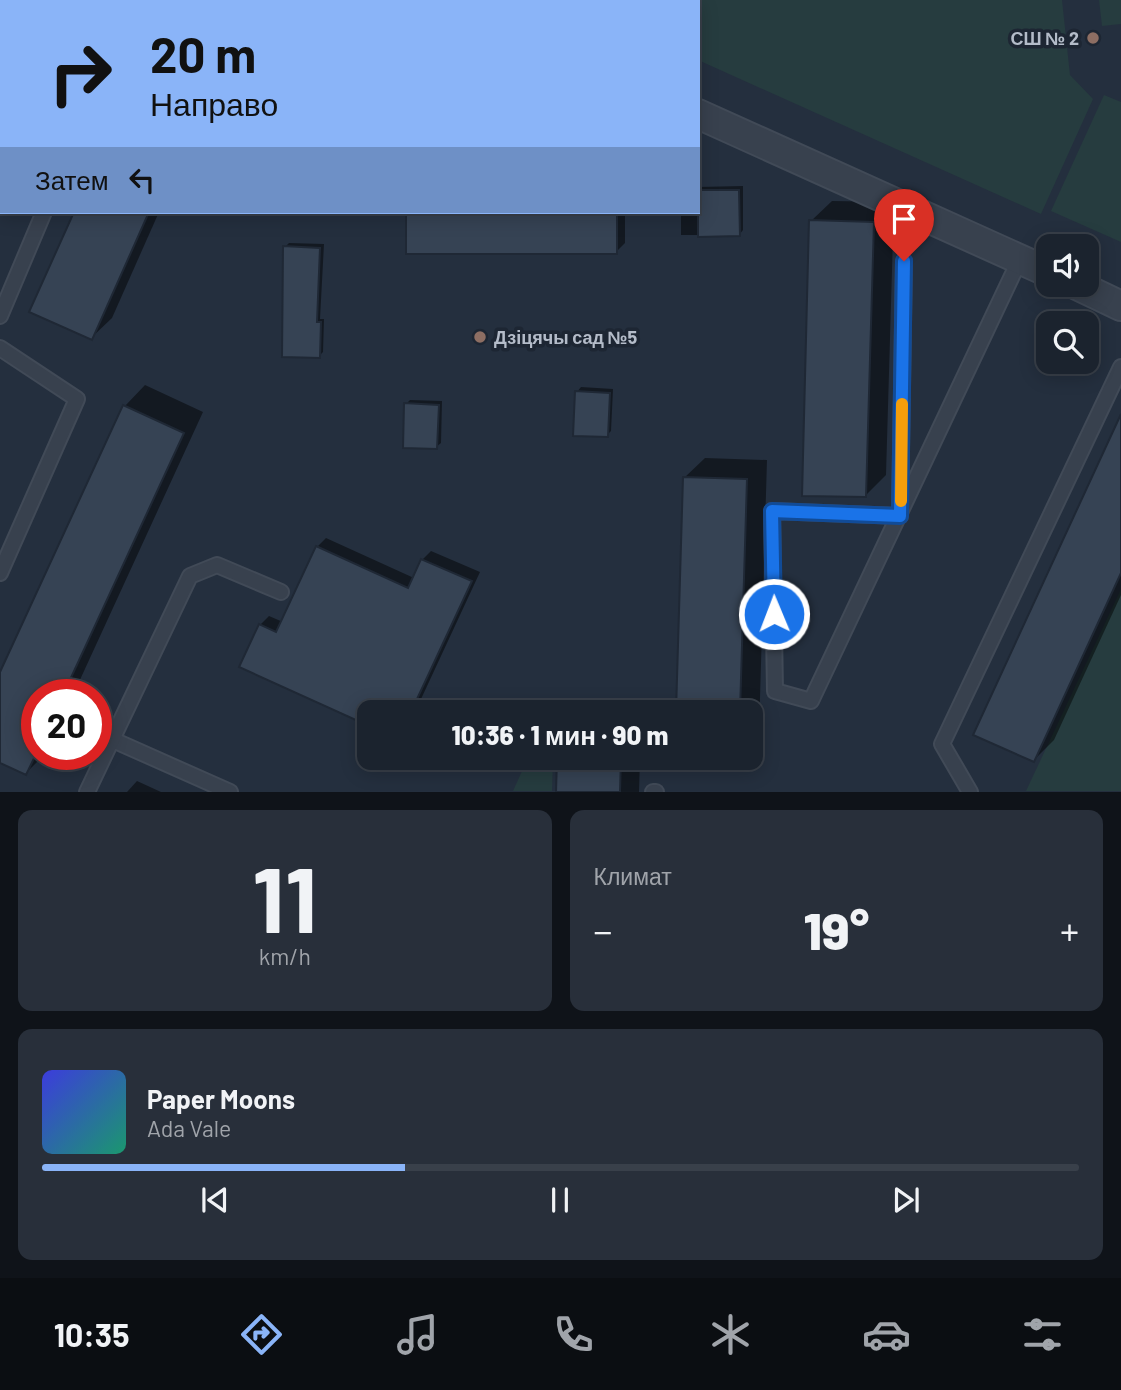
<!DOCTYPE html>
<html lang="ru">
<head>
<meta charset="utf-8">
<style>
	:root { --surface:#1b232e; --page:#282f3a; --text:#f1f3f6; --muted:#a0a4aa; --line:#39404a; --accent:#8ab4f8 }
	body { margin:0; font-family:Barlow,sans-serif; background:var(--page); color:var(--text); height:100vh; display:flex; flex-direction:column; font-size:26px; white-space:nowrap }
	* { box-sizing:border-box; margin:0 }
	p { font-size:23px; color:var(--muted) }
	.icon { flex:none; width:38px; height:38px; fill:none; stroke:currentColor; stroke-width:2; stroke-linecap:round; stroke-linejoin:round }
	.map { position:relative; height:792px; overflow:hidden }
	.side { display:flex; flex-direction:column; gap:18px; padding:18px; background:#0f1319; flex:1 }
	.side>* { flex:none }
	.banner { position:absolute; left:0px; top:0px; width:700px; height:214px; box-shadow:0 4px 18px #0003,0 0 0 2px var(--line); background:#8ab4f8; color:#111; overflow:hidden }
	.controls { position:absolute; left:1036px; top:234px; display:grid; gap:14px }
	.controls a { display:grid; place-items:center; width:63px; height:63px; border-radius:14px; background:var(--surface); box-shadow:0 4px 18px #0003,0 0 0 2px var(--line); font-size:35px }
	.speed { position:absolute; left:21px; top:679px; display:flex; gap:14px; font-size:35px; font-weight:700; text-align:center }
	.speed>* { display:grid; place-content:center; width:91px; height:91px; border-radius:50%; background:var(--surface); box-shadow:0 4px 18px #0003,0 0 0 2px var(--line); line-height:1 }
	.speed .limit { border:10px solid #d22; background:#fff; color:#111 }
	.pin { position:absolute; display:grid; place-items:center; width:60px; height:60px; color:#fff; margin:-72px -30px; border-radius:50% 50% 50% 0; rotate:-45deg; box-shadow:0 0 7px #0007 }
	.pin .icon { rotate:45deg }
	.me { position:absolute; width:77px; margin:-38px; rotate:359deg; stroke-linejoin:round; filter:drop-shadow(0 0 5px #0008) }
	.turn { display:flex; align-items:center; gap:24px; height:147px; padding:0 35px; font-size:32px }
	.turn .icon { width:91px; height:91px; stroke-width:2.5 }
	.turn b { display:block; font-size:49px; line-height:60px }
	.then { display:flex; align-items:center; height:66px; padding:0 35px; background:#0003; gap:14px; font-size:26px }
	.big { font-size:52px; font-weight:800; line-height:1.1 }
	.side .card { flex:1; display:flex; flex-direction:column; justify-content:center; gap:10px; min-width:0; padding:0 24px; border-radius:14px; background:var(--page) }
	.side .dial { align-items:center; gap:0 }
	.dial b { font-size:91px; line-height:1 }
	.song { display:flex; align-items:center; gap:21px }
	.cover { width:84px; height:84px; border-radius:10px; background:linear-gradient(135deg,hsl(240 70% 55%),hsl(160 70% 35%)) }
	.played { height:7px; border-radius:4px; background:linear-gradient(90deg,var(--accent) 35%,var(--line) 35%) }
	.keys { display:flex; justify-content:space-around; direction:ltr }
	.heat { display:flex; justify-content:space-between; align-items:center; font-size:38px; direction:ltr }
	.side .tiles { flex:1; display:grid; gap:18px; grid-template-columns:1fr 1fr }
	.card:last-child { grid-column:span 2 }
	.trip { position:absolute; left:357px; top:700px; width:406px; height:70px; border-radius:14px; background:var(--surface); box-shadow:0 4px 18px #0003,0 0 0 2px var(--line); font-weight:800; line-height:70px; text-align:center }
	.dock { display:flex; height:112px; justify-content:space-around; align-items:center; background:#0b0e12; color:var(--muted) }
	.dock .icon { width:49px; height:49px }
	.dock .active { color:var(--accent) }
	.dock b { font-size:32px; color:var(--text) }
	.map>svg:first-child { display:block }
</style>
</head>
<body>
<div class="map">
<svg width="1121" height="792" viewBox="0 0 1121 792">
	<rect width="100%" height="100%" fill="#242f3e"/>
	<!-- green -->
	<g fill="#263c3f">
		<path d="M 564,0 L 1062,0 L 1070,75 L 1093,99 L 1041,214 L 698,60 L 698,2 Z"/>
		<path d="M 1099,0 L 1121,0 L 1121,24 L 1102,26 Z"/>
		<path d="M 1104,95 L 1121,102 L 1121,242 L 1051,211 Z"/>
		<path d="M 1121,589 L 1121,791 L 1026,791 Z"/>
		<path d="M 528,758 L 553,758 L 552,791 L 513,791 Z"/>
	</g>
	<!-- shadow -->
	<g fill="#0007">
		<path d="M 170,0 L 253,0 L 169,2 Z"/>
		<path d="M 743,186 L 743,230 L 739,235 L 681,235 L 681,212 L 698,212 L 698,187 Z"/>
		<path d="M 832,201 L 894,202 L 886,475 L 865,496 L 811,221 Z"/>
		<path d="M 76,212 L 159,212 L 112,318 L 91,338 L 31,311 Z"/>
		<path d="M 408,212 L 625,212 L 625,243 L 616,252 L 407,252 Z"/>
		<path d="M 289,243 L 324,244 L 320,319 L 324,319 L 323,352 L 319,356 L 285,247 Z"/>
		<path d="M 145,385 L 203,412 L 73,695 L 37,695 L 37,754 L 45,754 L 26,773 L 0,761 L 0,676 L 125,406 Z"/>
		<path d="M 581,387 L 613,389 L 611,431 L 607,435 L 577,392 Z"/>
		<path d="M 410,400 L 442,401 L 441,443 L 436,447 L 406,404 Z"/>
		<path d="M 1121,419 L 1121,595 L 1054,740 L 1034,760 Z"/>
		<path d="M 705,458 L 767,460 L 759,732 L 751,740 L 751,712 L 678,712 L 684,478 Z"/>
		<path d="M 326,538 L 414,578 L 422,560 L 431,551 L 480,572 L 415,712 L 369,712 L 369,724 L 241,666 L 260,625 L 269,616 L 283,622 L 317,547 Z"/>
		<path d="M 558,758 L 640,758 L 639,792 L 557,792 Z"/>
		<path d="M 137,781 L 161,792 L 127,792 Z"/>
	</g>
	<!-- building -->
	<g fill="#364354" stroke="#1f2835" stroke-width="2">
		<path d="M 698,190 L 739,190 L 740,236 L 698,237 Z"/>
		<path d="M 74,212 L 149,212 L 92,340 L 29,312 Z"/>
		<rect x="406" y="212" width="211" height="42"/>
		<path d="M 809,220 L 874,222 L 866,497 L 802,496 Z"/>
		<path d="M 283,246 L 320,248 L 317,322 L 321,322 L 320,358 L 282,357 Z"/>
		<path d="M 575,391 L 610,393 L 608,437 L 573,436 Z"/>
		<path d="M 404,403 L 439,405 L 437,449 L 403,448 Z"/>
		<path d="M 123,405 L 184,433 L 63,695 L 37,695 L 37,752 L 26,775 L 0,763 L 0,672 Z"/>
		<path d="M 1121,414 L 1121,573 L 1034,762 L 973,735 Z"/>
		<path d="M 683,477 L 747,479 L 740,712 L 676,712 Z"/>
		<path d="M 316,546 L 408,588 L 421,559 L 472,581 L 411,712 L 369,712 L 369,726 L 239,667 L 259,624 L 276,632 Z"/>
		<path d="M 557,758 L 621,758 L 620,792 L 556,792 Z"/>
	</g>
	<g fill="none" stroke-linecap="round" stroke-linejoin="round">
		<defs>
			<g id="service">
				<path d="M 134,2 L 134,0"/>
				<path d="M 904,261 L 900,516 L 772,511 L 775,691 L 811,701 L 1020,259"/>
				<path d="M 0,316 L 44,212"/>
				<path d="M 0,348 L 77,399 L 0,573"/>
				<path d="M 113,740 L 230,792"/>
				<path d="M 87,792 L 190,576 L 217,565 L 281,592"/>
				<path d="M 653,792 L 656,792"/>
				<path d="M 970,792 L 942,744 L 1121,367"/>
			</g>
			<g id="minor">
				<path d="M 445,0 L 449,2"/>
				<path d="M 698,114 L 1048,272"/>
				<path d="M 1077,285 L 1121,306"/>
			</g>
		</defs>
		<!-- service casing -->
		<use href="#service" stroke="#414a57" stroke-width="18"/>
		<!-- minor casing -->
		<use href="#minor" stroke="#414a57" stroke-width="32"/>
		<!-- service -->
		<use href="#service" stroke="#38414e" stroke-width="14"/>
		<!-- minor -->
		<use href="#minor" stroke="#38414e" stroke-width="28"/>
	</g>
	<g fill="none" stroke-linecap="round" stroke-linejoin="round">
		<defs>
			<path id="route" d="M 774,614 L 772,511 L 900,516 L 904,261"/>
		</defs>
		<!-- route casing -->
		<use href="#route" stroke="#114b97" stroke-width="18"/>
		<!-- route -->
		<use href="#route" stroke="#1a73e8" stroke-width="12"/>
		<!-- slow -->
		<path stroke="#f59e0b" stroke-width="12" d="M 901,501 L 902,404"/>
	</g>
	<!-- markers -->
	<g fill="#8d6e63" stroke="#1d2633" stroke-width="2.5">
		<circle cx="1093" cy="38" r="7"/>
		<circle cx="480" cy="337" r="7"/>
	</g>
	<g text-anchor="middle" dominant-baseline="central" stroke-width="7" stroke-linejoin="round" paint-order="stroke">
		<!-- poi labels -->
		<g font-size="18" font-weight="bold" fill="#b4bcc9" stroke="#1d2633" text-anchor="end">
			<text x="1079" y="38">СШ № 2</text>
			<text x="494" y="337" text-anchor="start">Дзіцячы сад №5</text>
		</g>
	</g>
</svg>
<div class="controls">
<a><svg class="icon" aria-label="sound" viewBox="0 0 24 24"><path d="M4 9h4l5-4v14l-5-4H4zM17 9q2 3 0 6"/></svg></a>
<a><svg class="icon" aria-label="search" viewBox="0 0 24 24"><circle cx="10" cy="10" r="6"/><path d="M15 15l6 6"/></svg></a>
</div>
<div class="speed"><div class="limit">20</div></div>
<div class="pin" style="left:904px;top:261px;background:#d93025"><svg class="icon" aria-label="arrive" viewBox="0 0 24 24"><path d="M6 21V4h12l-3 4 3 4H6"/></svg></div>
<svg class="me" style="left:774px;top:614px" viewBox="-20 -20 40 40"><circle r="17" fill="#1a73e8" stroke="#fff" stroke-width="3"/><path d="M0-11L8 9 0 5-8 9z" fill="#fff"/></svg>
<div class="trip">10:36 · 1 мин · 90 m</div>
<div class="banner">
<div class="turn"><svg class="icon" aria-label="right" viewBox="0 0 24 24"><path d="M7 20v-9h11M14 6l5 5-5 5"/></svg><div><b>20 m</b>Направо</div></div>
<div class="then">Затем<svg class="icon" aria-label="left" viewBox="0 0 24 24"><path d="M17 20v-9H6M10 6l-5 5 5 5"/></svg></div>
</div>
</div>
<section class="side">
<div class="tiles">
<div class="card dial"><b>11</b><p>km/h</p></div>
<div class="card"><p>Климат</p>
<div class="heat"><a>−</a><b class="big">19°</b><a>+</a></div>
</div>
<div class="card">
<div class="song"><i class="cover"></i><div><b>Paper Moons</b><p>Ada Vale</p></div></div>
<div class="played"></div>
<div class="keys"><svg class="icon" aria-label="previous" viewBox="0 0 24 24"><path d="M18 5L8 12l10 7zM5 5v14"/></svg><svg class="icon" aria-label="pause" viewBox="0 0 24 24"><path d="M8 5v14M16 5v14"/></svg><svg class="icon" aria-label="next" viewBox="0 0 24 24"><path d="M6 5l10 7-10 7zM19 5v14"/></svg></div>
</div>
</div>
</section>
<nav class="dock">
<b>10:35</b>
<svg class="icon active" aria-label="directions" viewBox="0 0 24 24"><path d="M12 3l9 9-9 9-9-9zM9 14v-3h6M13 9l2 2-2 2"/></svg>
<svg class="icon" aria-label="music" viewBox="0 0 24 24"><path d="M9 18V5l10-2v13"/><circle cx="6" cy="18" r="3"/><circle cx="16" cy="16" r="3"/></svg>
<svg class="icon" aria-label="phone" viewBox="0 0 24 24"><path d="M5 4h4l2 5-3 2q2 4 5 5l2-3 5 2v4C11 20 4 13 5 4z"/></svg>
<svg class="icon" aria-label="climate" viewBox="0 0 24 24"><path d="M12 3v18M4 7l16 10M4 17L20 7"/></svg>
<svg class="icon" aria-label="car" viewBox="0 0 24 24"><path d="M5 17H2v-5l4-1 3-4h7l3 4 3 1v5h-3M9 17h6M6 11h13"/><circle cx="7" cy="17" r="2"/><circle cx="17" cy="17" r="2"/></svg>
<svg class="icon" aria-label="filters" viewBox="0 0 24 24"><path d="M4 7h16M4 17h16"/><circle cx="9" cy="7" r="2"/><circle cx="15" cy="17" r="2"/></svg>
</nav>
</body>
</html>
